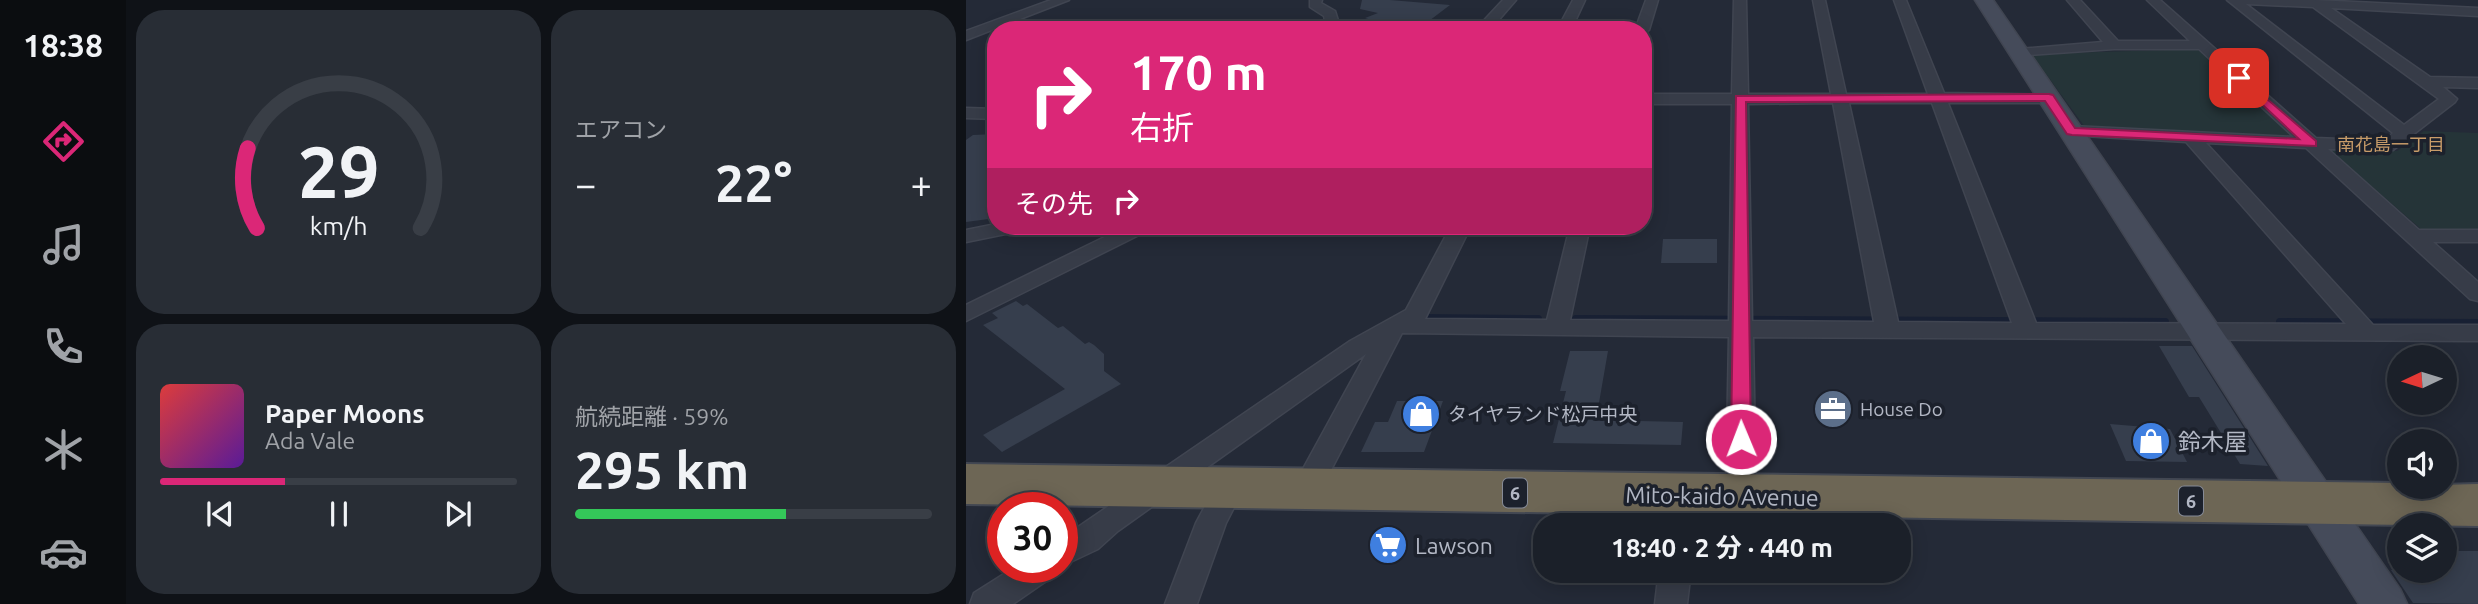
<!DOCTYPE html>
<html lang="ja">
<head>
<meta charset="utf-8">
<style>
	:root { --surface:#1b2029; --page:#282d35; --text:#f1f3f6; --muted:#a0a3a8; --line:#393e46; --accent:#db2777 }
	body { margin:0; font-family:Ubuntu,"Noto Sans JP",sans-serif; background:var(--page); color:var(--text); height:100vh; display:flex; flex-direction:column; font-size:26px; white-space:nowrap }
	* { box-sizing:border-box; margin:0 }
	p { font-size:23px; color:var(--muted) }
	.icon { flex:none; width:38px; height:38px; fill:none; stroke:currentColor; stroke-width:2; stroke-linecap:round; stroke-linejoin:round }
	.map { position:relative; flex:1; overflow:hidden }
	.details { display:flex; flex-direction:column; gap:10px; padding:10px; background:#0f1217; width:840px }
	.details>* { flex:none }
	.hud { position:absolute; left:21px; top:21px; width:665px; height:214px; border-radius:28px; box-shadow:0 4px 18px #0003,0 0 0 2px var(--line); background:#db2777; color:#fff; overflow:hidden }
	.needle { width:46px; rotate:266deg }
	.tools { position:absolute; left:1421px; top:345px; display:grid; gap:14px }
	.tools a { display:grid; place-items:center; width:70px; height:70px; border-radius:50%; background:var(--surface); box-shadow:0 4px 18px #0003,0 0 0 2px var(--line); font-size:35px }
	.speed { position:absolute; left:21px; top:492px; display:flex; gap:14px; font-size:35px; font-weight:700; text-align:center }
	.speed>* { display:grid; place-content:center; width:91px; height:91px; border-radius:50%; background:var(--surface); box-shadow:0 4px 18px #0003,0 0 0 2px var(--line); line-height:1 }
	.speed .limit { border:10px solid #d22; background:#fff; color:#111 }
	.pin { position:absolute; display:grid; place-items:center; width:60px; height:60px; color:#fff; margin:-30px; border-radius:14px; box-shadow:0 4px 10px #0006 }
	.me { position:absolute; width:77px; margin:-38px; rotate:359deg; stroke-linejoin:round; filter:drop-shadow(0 0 5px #0008) }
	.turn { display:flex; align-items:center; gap:24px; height:147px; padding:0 28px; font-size:32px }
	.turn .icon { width:91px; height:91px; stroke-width:2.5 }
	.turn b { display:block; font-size:49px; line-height:60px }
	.then { display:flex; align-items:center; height:66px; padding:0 28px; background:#0003; gap:14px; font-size:26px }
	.big { font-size:52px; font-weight:700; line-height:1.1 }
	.details .card { flex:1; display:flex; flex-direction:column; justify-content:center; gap:10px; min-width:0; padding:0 24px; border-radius:28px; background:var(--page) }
	.details .dial { align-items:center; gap:0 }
	.dial svg { height:182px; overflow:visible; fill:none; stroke:var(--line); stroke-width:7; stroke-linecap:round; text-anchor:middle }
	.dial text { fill:var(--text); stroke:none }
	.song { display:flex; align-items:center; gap:21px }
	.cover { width:84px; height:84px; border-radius:10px; background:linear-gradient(135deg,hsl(0 70% 55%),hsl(270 70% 35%)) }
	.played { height:7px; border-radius:4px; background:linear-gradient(90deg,var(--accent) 35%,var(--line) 35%) }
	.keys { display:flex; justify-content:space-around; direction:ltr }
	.heat { display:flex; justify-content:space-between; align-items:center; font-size:38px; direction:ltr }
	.charge { height:10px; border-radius:5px; background:linear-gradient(90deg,#34c759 59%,var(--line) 0) }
	.details .tiles { flex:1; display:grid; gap:10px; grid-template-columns:repeat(2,1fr) }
	.trip { position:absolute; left:567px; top:513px; width:378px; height:70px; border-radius:28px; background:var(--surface); box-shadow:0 4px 18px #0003,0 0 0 2px var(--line); font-weight:700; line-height:70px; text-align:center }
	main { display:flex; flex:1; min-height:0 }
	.menu { display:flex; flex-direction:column; width:126px; justify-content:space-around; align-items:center; background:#0b0d10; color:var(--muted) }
	.menu .icon { width:49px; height:49px }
	.menu .selected { color:var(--accent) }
	.menu b { font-size:32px; color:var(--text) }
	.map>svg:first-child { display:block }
</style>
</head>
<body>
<main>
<nav class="menu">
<b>18:38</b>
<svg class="icon selected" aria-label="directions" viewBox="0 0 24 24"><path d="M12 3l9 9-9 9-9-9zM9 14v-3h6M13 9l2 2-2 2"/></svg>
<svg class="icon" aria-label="music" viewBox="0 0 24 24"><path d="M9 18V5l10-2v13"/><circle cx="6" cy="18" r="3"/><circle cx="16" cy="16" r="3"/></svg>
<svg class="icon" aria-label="phone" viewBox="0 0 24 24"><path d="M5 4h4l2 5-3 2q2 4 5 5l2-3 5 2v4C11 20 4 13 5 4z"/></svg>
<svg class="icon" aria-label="climate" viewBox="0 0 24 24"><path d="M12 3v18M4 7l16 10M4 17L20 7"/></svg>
<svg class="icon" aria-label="car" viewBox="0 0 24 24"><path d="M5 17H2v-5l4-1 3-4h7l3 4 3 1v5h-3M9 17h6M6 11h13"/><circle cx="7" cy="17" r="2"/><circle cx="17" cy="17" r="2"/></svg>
</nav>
<section class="details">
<div class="tiles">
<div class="card dial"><svg viewBox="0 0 100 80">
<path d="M14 69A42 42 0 1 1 86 69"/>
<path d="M14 69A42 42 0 0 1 10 34" stroke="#db2777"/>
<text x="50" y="56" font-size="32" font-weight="700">29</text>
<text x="50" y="72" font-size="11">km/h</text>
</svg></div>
<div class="card"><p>エアコン</p>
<div class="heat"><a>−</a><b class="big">22°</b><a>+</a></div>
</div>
<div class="card">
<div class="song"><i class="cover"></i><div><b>Paper Moons</b><p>Ada Vale</p></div></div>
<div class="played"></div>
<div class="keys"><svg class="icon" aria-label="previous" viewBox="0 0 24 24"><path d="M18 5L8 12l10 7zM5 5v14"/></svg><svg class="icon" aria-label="pause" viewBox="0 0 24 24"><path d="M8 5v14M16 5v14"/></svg><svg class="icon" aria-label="next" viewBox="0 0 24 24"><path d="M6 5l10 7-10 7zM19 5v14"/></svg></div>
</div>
<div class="card"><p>航続距離 · 59%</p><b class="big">295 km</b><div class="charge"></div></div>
</div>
</section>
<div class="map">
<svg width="1512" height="604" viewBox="0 0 1512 604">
	<rect width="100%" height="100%" fill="#242a37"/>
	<!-- green -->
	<g fill="#253438">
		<path d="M 1231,49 L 1333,138 L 1119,127 L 1065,54 Z"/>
		<path d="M 1458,131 L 1512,133 L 1512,229 L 1455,229 L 1362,149 L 1431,151 Z"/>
	</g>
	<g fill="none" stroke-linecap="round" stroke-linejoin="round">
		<!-- stream -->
		<g stroke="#182033" stroke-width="8">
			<path d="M 452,318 L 572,319"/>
			<path d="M 610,319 L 1199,322"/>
			<path d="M 1314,322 L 1512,323"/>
		</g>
	</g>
	<!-- building -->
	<g fill="#363e4d">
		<path d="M 396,0 L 424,0 L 484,5 L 451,30 L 436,30 L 399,18 L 412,13 L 394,9 Z"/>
		<path d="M 30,134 L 30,218 L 0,222 L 0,140 L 7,135 Z"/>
		<path d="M 697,239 L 751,239 L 751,263 L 695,263 Z"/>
		<path d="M 50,301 L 57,306 L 61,304 L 92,328 L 97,326 L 119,344 L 123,342 L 128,345 L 138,354 L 138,371 L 155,384 L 36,452 L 17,435 L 99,389 L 17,325 L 32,318 L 26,313 Z"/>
		<path d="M 1193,346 L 1226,346 L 1302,466 L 1274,464 L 1233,397 L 1223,397 Z"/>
		<path d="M 604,351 L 642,351 L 630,420 L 717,422 L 715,445 L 587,443 L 600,391 L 594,391 Z"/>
		<path d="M 431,401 L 477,401 L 458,452 L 395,452 L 409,422 L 422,422 Z"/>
		<path d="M 1144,424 L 1204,429 L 1221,462 L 1160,461 Z"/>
		<path d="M 1479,551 L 1512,551 L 1512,604 L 1447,603 L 1425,570 L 1479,570 Z"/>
	</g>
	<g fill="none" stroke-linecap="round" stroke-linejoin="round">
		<defs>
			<g id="street">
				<path d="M 85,0 L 103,0 L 0,40 L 0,31 Z"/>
				<path d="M 344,0 L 356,0 L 355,3 L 369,11 L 375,30 L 361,30 L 358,16 L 344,7 Z"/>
				<path d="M 537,0 L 550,0 L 524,30 L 509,30 Z"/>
				<path d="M 607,0 L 619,0 L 605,30 L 591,30 Z"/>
				<path d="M 680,0 L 692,0 L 683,30 L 677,34 L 677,30 L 669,30 Z"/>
				<path d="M 768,0 L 780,0 L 782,94 L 865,94 L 847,0 L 859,0 L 880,94 L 962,94 L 928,0 L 940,0 L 978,93 L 1089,95 L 1091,98 L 1083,103 L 982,103 L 1070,323 L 1380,324 L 1220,142 L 1100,135 L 1098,131 L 1100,127 L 1106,126 L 1328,137 L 1233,49 L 1148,49 L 1048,56 L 1046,53 L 1048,50 L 1053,49 L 1137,42 L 1101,0 L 1114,0 L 1152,41 L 1224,41 L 1181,0 L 1194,0 L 1350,138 L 1417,141 L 1427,133 L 1261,0 L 1349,0 L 1512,8 L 1512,16 L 1365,8 L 1464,77 L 1512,78 L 1512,88 L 1477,87 L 1491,99 L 1489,102 L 1427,150 L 1362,149 L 1453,230 L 1512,230 L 1512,242 L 1467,242 L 1512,282 L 1512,301 L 1504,299 L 1340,148 L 1240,143 L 1407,325 L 1512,325 L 1512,341 L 787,337 L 790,496 L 785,504 L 775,508 L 765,504 L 760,496 L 763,337 L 436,333 L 351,497 L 341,501 L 331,497 L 326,489 L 400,354 L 152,531 L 132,549 L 96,566 L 96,538 L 384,341 L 440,310 L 485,226 L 505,226 L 459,319 L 581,320 L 604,226 L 624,226 L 604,320 L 763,321 L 766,104 L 677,104 L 677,94 L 766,94 ZM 1280,4 L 1347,7 L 1473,99 L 1438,125 ZM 867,103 L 908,322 L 786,321 L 782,104 ZM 883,103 L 966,103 L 1046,323 L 932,322 Z"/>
				<path d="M 0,108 L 30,109 L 30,119 L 0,118 Z"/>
				<path d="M 30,224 L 62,226 L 59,230 L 0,242 L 0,230 Z"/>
				<path d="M 161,226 L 186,226 L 183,230 L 0,321 L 0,305 Z"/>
				<path d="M 263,476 L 273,480 L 278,488 L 260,523 L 231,604 L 199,604 L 230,523 L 253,480 Z"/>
				<path d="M 716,484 L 726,488 L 731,496 L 729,525 L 699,525 L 701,496 L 706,488 Z"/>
				<path d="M 49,567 L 91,567 L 86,577 L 47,604 L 4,604 L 8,593 Z"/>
				<path d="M 693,570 L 725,570 L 721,604 L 689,604 Z"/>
			</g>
			<path id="secondary" d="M 1009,0 L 1027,0 L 1434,589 L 1441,604 L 1393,604 Z"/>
			<path id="highway" d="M 0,464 L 1433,483 L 1433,486 L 1512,484 L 1512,526 L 0,504 Z"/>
		</defs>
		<!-- street casing -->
		<use href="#street" stroke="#404551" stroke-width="3"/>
		<!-- secondary casing -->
		<use href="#secondary" stroke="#404551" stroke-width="3"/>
		<!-- highway casing -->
		<use href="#highway" stroke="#424752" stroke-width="4"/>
		<!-- street -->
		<use href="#street" fill="#373c48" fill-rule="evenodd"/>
		<!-- secondary -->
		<use href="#secondary" fill="#454b5a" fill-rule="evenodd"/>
		<!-- highway -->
		<use href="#highway" fill="#6d6655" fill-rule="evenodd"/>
	</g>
	<!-- route -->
	<path fill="#db2777" stroke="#8e194d" stroke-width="2" d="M 1273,75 L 1350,141 L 1350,146 L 1106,135 L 1101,134 L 1079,101 L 780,102 L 785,439 L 782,445 L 775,447 L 768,445 L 765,439 L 770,96 L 1083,94 L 1087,95 L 1109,128 L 1333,139 L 1270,80 L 1268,78 Z"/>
	<!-- icons -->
	<defs>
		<symbol id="office-disc" viewBox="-11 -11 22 22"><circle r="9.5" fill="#5c6f8a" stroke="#1c212c"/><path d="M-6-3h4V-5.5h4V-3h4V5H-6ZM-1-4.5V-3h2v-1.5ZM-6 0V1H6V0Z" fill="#fff"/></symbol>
		<symbol id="shop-disc" viewBox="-11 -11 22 22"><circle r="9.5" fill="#3f7fe0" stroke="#1c212c"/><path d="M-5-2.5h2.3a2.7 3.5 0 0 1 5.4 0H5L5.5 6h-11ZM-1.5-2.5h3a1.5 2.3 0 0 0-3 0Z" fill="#fff"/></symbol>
		<symbol id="supermarket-disc" viewBox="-11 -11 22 22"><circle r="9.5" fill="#3f7fe0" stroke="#1c212c"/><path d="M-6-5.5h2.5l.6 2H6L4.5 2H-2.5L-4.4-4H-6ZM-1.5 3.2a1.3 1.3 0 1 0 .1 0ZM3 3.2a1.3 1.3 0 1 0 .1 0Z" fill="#fff"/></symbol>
	</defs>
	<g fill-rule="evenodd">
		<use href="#office-disc" x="845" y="387" width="44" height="44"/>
		<use href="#shop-disc" x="433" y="392" width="44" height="44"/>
		<use href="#shop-disc" x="1163" y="419" width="44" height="44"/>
		<use href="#supermarket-disc" x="400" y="523" width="44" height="44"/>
	</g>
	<g text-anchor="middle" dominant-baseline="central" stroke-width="7" stroke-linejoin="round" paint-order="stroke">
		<!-- far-neighbourhood labels -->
		<g font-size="18" fill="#c89c69" stroke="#1c212c">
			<text x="1425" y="144">南花島一丁目</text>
		</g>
		<!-- shield labels -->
		<g fill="#1c212c" stroke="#858a96" stroke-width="2">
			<rect x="537" y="478.5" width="24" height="29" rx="5"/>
			<rect x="1213" y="486.5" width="24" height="29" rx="5"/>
		</g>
		<g font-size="18" font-weight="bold" fill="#b2b7c4">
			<text x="549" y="493">6</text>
			<text x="1225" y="501">6</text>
		</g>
		<!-- poi labels -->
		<g font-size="19" fill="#b2b7c4" stroke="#1c212c" text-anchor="start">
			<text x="894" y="409">House Do</text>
			<text x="482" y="414">タイヤランド松戸中央</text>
		</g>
		<!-- near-poi labels -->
		<g font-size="23" fill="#b2b7c4" stroke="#1c212c" text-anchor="start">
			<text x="1212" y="441">鈴木屋</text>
			<text x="449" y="545">Lawson</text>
		</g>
		<!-- near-street labels -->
		<g font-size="23" fill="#b2b7c4" stroke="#1c212c">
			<text transform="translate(756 496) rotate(1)">Mito-kaido Avenue</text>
		</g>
	</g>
</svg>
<div class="tools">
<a><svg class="needle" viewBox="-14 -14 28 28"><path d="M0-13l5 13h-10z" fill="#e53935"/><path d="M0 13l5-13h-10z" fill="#a0a3a8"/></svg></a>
<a><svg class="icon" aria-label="sound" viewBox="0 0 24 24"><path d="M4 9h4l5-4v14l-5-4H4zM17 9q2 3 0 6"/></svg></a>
<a><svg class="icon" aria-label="layers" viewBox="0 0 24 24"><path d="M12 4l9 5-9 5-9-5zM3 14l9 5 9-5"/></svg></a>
</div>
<div class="speed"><div class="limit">30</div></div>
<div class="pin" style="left:1273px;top:78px;background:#d93025"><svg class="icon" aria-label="arrive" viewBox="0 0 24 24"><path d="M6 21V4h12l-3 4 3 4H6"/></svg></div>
<svg class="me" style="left:775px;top:439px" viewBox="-20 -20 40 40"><circle r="17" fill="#db2777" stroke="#fff" stroke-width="3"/><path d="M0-11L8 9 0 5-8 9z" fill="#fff"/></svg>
<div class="trip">18:40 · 2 分 · 440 m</div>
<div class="hud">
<div class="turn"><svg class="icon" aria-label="right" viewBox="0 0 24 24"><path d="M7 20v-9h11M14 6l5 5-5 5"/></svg><div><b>170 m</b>右折</div></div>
<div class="then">その先<svg class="icon" aria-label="right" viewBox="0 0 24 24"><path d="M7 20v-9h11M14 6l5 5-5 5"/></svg></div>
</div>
</div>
</main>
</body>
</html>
